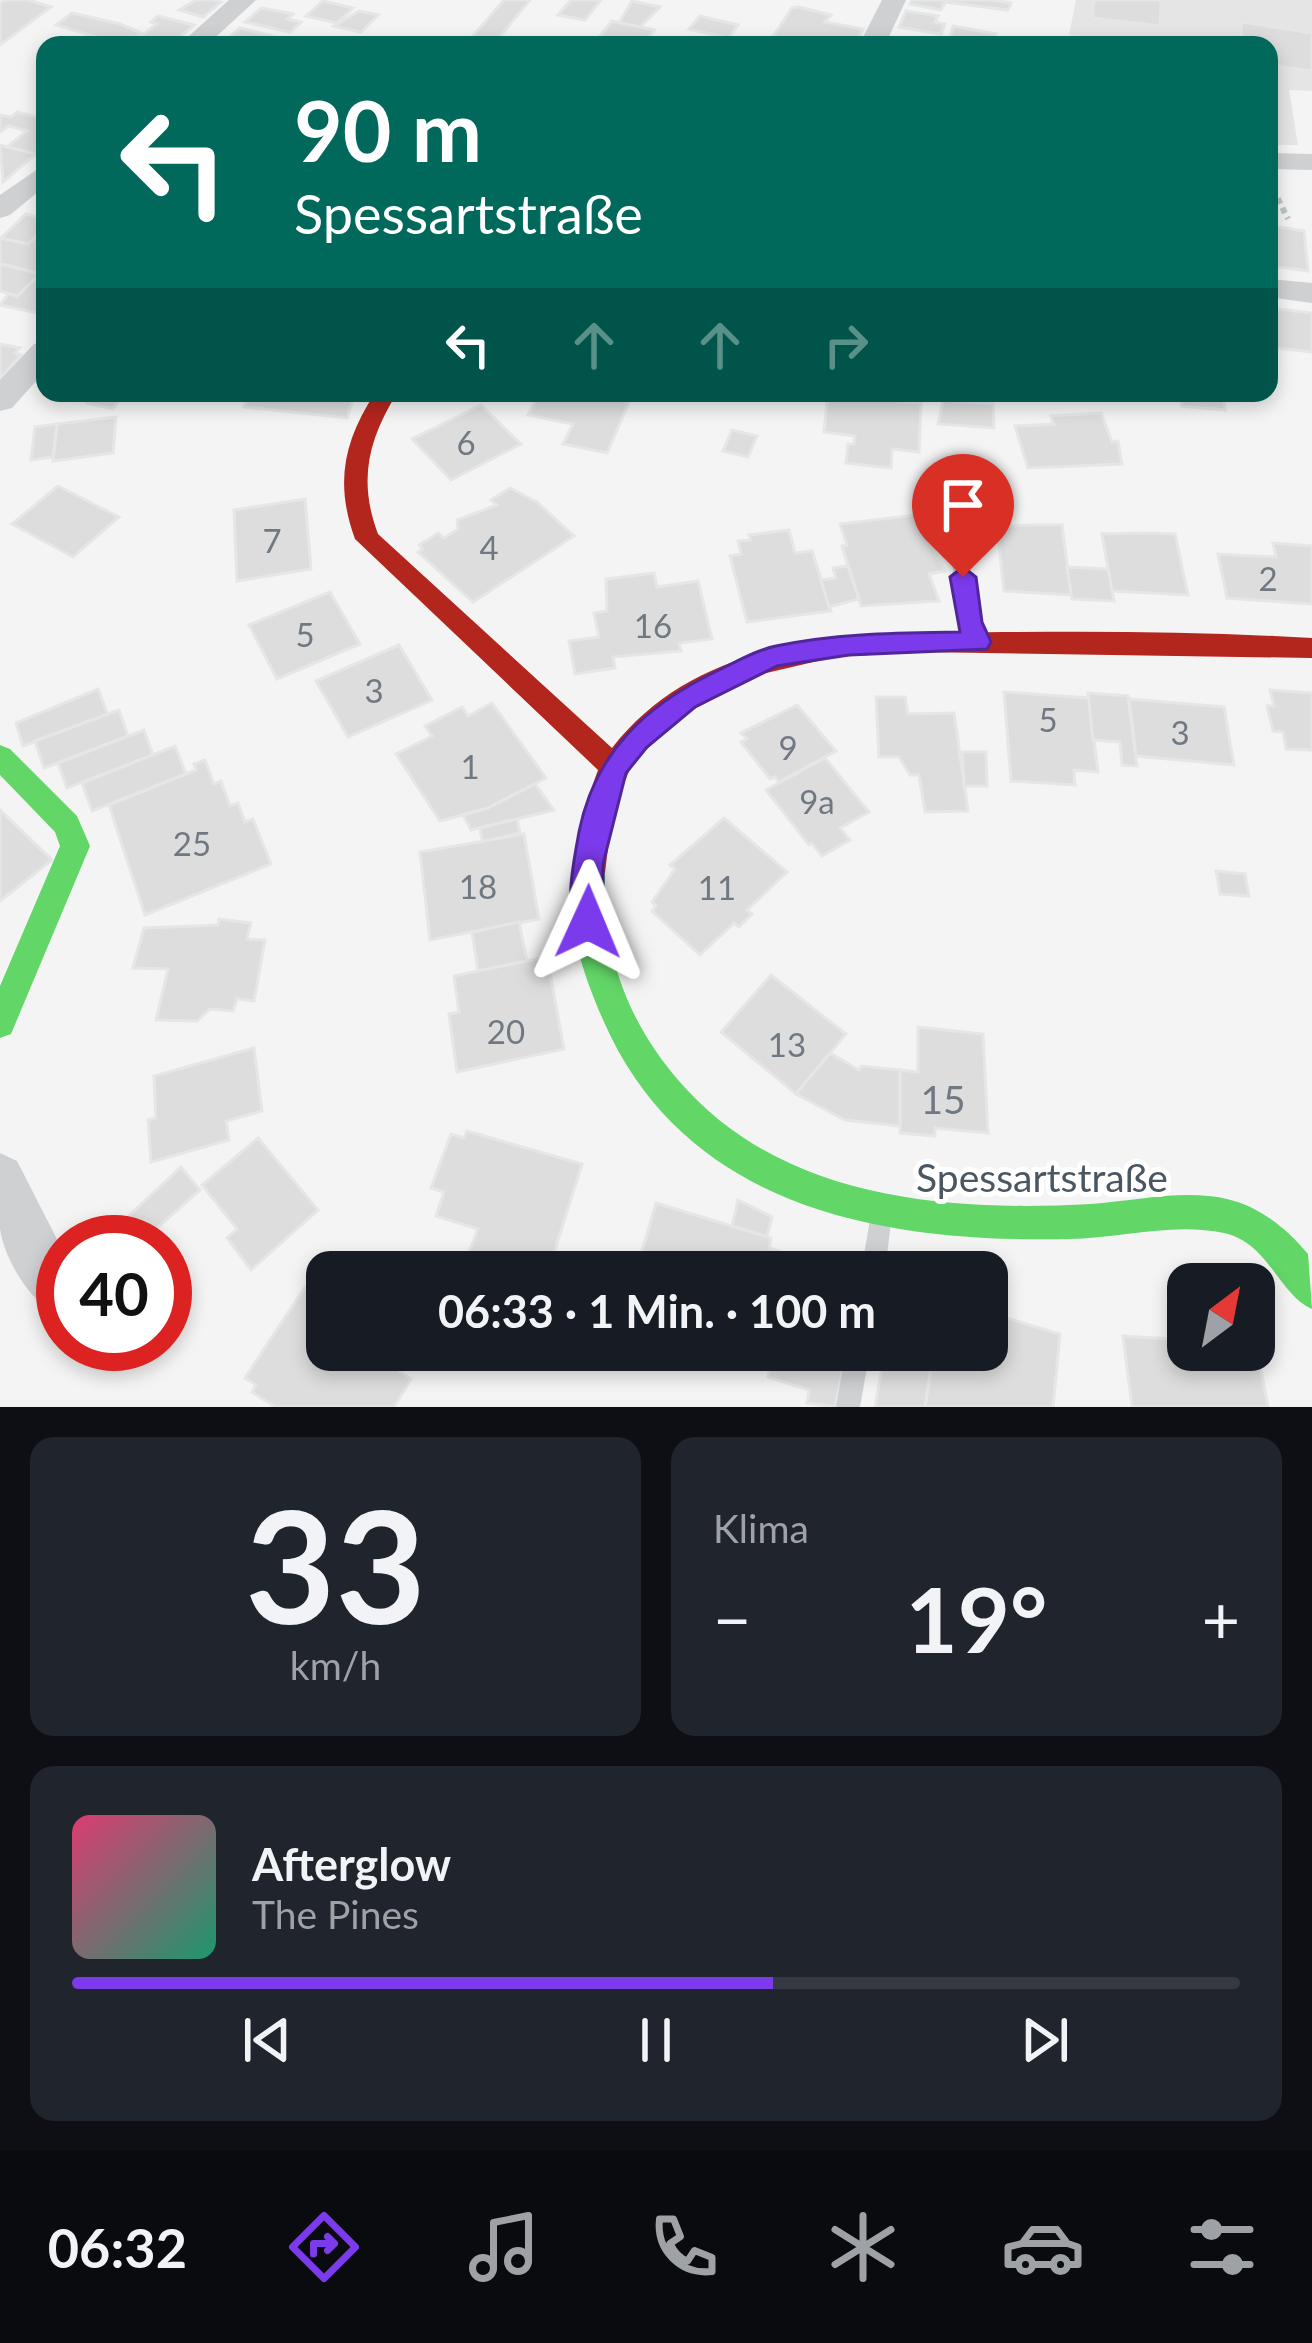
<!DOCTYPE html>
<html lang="de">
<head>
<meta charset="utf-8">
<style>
	:root { --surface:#171b24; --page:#20242c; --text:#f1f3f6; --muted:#9ea1a6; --line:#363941; --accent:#7c3aed }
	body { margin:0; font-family:Lato,sans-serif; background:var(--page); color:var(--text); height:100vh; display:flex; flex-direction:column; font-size:45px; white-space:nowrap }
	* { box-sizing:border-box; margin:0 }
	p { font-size:39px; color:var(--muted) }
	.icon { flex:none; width:66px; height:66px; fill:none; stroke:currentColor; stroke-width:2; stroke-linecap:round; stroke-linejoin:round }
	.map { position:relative; height:1407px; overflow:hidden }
	.sheet { display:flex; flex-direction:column; gap:30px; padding:30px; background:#0d0f14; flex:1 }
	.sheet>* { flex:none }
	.guide { position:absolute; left:36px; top:36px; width:1242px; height:366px; border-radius:24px; box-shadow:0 6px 18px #0003; background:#00695c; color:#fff; overflow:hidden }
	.needle { width:78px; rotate:32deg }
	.fabs { position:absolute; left:1167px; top:1263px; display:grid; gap:24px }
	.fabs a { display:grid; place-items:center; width:108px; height:108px; border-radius:24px; background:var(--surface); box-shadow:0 6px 18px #0003; font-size:60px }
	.speed { position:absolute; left:36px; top:1215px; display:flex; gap:24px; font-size:60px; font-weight:700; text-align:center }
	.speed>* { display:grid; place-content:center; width:156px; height:156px; border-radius:50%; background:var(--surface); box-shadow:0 6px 18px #0003; line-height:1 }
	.speed .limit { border:18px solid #d22; background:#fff; color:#111 }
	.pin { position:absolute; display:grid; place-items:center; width:102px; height:102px; color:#fff; margin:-123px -51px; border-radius:50% 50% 50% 0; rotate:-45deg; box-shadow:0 0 12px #0007 }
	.pin .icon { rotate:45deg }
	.me { position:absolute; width:132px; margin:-66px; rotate:1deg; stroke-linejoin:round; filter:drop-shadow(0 0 9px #0008) }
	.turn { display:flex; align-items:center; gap:42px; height:252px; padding:0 60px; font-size:54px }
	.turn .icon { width:156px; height:156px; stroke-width:2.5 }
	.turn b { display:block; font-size:84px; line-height:102px }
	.lanes { display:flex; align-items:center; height:114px; padding:0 60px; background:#0003; justify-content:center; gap:60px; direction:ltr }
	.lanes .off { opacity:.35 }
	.big { font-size:90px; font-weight:700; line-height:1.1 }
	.sheet .tile { flex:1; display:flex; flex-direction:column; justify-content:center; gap:18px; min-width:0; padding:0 42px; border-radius:24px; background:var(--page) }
	.sheet .dial { align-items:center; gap:0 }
	.dial b { font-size:156px; line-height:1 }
	.song { display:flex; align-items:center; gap:36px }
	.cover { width:144px; height:144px; border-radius:18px; background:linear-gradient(135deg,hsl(340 70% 55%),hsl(160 70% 35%)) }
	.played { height:12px; border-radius:6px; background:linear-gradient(90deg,var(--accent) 60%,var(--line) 60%) }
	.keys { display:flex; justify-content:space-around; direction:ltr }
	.heat { display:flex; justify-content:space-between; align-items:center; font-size:66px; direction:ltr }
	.sheet .tiles { flex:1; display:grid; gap:30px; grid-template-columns:1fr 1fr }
	.tile:last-child { grid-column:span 2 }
	.trip { position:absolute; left:306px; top:1251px; width:702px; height:120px; border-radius:24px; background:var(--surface); box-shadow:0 6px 18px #0003; font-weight:700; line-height:120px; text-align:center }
	.tab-bar { display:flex; height:192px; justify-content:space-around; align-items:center; background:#090b0e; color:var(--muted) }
	.tab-bar .icon { width:84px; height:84px }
	.tab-bar .selected { color:var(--accent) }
	.tab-bar b { font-size:54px; color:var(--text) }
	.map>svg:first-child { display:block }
</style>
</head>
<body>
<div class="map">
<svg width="1312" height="1407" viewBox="0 0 1312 1407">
	<rect width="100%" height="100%" fill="#f4f4f4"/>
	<!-- education -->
	<path fill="#e6e5e6" d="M 1076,0 L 1312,0 L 1312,91 L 1289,90 L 1298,145 L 1269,145 L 1269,45 L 1145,45 L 1069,35 Z"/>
	<!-- building -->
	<g fill="#ddddde" stroke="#e5e6e7" stroke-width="3">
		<path d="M 5,0 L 28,0 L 51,7 L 0,45 L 0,3 Z"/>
		<path d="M 196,0 L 212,0 L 221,2 L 203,17 L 179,10 Z"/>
		<path d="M 504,0 L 530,0 L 493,45 L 465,45 Z"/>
		<path d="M 571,0 L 593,0 L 600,1 L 585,20 L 558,15 Z"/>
		<path d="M 912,0 L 991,0 L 1011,3 L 1008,10 L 945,2 L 941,10 L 910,4 Z"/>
		<path d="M 1094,0 L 1161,0 L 1160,26 L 1092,18 Z"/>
		<path d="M 323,1 L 353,8 L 337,23 L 306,16 Z"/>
		<path d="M 632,1 L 660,7 L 640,27 L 619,23 Z"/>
		<path d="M 799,7 L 831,15 L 825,22 L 863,29 L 855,45 L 772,38 L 792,8 Z"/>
		<path d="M 261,8 L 293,14 L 287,19 L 301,22 L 290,32 L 245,22 Z"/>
		<path d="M 359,11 L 378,15 L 361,32 L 334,26 Z"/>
		<path d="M 906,11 L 938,16 L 935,22 L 945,24 L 941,34 L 899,27 Z"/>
		<path d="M 72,13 L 120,24 L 144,34 L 117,43 L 56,25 Z"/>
		<path d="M 158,16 L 194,25 L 170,45 L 136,40 L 157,24 L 151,22 Z"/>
		<path d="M 700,16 L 738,25 L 728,38 L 689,29 Z"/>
		<path d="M 612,21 L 654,30 L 643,45 L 593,45 Z"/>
		<path d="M 1241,22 L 1312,33 L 1312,71 L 1269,65 L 1269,45 L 1242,45 Z"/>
		<path d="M 953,26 L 996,34 L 992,44 L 1001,45 L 949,45 Z"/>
		<path d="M 240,28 L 276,37 L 271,42 L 278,43 L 224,42 Z"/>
		<path d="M 17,112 L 45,119 L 45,147 L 36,154 L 7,147 L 27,131 L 9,126 L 0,132 L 0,115 L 11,117 Z"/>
		<path d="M 0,145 L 7,147 L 36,154 L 3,182 Z"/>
		<path d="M 26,214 L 45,219 L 45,228 L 28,244 L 1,238 Z"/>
		<path d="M 1269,225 L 1304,231 L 1308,271 L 1272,266 Z"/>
		<path d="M 39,234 L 45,236 L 45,315 L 0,305 L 9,293 L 17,296 L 40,274 L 0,264 L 0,238 L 28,244 Z"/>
		<path d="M 0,264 L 6,265 L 40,274 L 17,296 L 0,291 Z"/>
		<path d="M 1269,308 L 1312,313 L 1312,352 L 1269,347 Z"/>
		<path d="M 0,344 L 20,348 L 15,353 L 21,355 L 0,379 Z"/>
		<path d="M 95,393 L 113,393 L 123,395 L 113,409 L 87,403 Z"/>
		<path d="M 250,393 L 355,393 L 347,418 L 244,407 Z"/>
		<path d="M 539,393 L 633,393 L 607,453 L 563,444 L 573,424 L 528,415 Z"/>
		<path d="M 1181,393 L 1223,393 L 1225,410 L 1182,406 Z"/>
		<path d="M 828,394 L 921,403 L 919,452 L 892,449 L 891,468 L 846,463 L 848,444 L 854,444 L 855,436 L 824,432 Z"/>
		<path d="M 943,400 L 993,404 L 994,428 L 938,424 Z"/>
		<path d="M 481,405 L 521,444 L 451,480 L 412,439 Z"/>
		<path d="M 1101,413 L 1112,442 L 1118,441 L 1122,464 L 1028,468 L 1015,426 L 1054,424 L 1051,416 Z"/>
		<path d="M 116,417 L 113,453 L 53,461 L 57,424 Z"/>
		<path d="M 57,424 L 53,457 L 31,460 L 35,427 Z"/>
		<path d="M 732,430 L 757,436 L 748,457 L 723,451 Z"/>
		<path d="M 58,486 L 119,517 L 73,557 L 12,524 Z"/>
		<path d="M 510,488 L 537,502 L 574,536 L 473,602 L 418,552 L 423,549 L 419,545 L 438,533 L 444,538 L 458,529 L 457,520 L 497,505 L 491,500 Z"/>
		<path d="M 305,499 L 311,569 L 237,581 L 234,510 Z"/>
		<path d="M 915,515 L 945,571 L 929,574 L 939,601 L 861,606 L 842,546 L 847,545 L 840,524 Z"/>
		<path d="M 1030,525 L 1062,525 L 1071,595 L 1004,591 L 997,527 Z"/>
		<path d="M 789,530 L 795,553 L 812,551 L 831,611 L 747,622 L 730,556 L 741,554 L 738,541 L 751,540 L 749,535 Z"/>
		<path d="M 1144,533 L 1175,534 L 1188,595 L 1112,591 L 1102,534 Z"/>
		<path d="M 1273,543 L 1312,546 L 1312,604 L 1227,598 L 1218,554 L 1276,557 Z"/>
		<path d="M 848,566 L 859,599 L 829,607 L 821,580 L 836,578 L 833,568 Z"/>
		<path d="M 1067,567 L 1108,569 L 1114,601 L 1072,599 Z"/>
		<path d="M 654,573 L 657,587 L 698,581 L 712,639 L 679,643 L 681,651 L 613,657 L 615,668 L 575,674 L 569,641 L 599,637 L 594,613 L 607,611 L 606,579 Z"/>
		<path d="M 330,592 L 360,644 L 277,679 L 249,625 Z"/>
		<path d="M 399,645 L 432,700 L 348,737 L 316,681 Z"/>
		<path d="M 98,689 L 108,715 L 23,746 L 16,723 Z"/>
		<path d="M 1270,690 L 1312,693 L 1312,750 L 1286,749 L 1283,732 L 1273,731 L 1267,706 L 1274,706 Z"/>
		<path d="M 1004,692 L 1089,698 L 1098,772 L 1074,770 L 1075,785 L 1011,781 Z"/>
		<path d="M 1088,693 L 1128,696 L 1137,766 L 1122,765 L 1120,742 L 1093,740 Z"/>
		<path d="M 876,697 L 905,697 L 908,714 L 954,713 L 968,811 L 925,812 L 919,775 L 910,775 L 899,757 L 879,757 Z"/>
		<path d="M 1129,699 L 1224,707 L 1234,765 L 1136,756 Z"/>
		<path d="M 492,703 L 546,778 L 488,808 L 440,821 L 396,754 L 432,736 L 425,726 L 462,707 L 468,716 Z"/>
		<path d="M 797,705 L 836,751 L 779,782 L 775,777 L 770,779 L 741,742 L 747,739 L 741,733 Z"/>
		<path d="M 119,710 L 128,736 L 44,768 L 35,741 Z"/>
		<path d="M 144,730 L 153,755 L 67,788 L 58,763 Z"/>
		<path d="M 175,746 L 186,774 L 92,811 L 82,783 Z"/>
		<path d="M 962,752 L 986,752 L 987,786 L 964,786 Z"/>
		<path d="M 825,758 L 869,812 L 840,828 L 850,840 L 822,856 L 812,843 L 809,845 L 766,790 Z"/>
		<path d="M 205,760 L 214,784 L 221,781 L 230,806 L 238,803 L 245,822 L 253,819 L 271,864 L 145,915 L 109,805 L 196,770 L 194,764 Z"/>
		<path d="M 535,784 L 554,810 L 471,830 L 463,815 L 488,808 Z"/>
		<path d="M 0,810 L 52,860 L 0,901 Z"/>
		<path d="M 724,818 L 787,872 L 747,910 L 752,914 L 739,927 L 734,923 L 700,955 L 652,911 L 656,906 L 652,902 L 675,869 L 670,865 Z"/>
		<path d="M 517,819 L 520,833 L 482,842 L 480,828 Z"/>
		<path d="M 524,834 L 539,919 L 430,940 L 420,852 Z"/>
		<path d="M 1216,871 L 1245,874 L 1249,896 L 1220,894 Z"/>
		<path d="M 219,919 L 251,923 L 247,939 L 265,940 L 254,1001 L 237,999 L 233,1011 L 210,1009 L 197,1021 L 156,1020 L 168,969 L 133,968 L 144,928 L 218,925 Z"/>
		<path d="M 519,922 L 527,961 L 478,971 L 472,932 Z"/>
		<path d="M 547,957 L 564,1049 L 457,1072 L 449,1014 L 459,1012 L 454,976 Z"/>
		<path d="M 771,975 L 846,1034 L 796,1094 L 721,1032 Z"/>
		<path d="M 918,1027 L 983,1034 L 988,1133 L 935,1128 L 935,1136 L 900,1133 L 900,1070 L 918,1072 Z"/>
		<path d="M 254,1048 L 262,1111 L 226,1121 L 229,1140 L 151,1162 L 148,1120 L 156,1118 L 154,1076 Z"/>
		<path d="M 830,1053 L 859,1070 L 861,1066 L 900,1070 L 900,1126 L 845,1120 L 796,1094 Z"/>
		<path d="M 467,1131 L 582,1164 L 548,1272 L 469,1252 L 478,1229 L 436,1216 L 444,1192 L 431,1188 L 451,1134 L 464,1138 Z"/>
		<path d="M 258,1138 L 318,1210 L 251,1270 L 227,1238 L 237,1229 L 202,1185 Z"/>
		<path d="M 181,1167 L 200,1190 L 141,1242 L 101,1242 Z"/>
		<path d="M 738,1200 L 772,1217 L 767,1237 L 732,1226 Z"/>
		<path d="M 656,1203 L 771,1238 L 769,1248 L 836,1272 L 636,1272 Z"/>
		<path d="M 323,1276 L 327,1350 L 401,1350 L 410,1356 L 400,1372 L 411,1379 L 394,1407 L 275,1407 L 252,1392 L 256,1385 L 245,1378 L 305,1287 L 313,1291 Z"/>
		<path d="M 987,1312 L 1060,1334 L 1053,1407 L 925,1407 L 934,1350 L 987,1350 Z"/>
		<path d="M 1123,1336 L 1188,1340 L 1188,1350 L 1216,1350 L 1219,1366 L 1261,1369 L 1268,1407 L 1132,1407 Z"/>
		<path d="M 774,1350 L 820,1350 L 845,1358 L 835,1407 L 807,1403 L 809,1390 L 768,1377 Z"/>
		<path d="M 885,1352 L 931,1366 L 925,1407 L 875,1407 Z"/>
	</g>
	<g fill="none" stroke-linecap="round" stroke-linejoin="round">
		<!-- path -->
		<path stroke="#bcc7c4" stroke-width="6" stroke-dasharray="6 4.5" stroke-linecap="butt" d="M 1273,189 L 1288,219"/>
		<!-- lane -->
		<g fill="#ced0d2" fill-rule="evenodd">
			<path d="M 955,458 L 963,464 L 958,486 L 978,622 L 987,642 L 978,649 L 972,647 L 960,622 L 942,486 L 947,464 Z"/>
			<path d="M 879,1210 L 887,1214 L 891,1222 L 885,1272 L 861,1272 L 871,1214 Z"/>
			<path d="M 846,1350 L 870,1350 L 860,1407 L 836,1407 Z"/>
		</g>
		<!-- street -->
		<g fill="#ced0d2" fill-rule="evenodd">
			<path d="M 229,0 L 256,0 L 207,45 L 179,45 Z"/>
			<path d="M 882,0 L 906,0 L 885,45 L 859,45 Z"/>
			<path d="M 1269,153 L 1312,154 L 1312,170 L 1269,169 Z"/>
			<path d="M 45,164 L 45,186 L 10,215 L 0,218 L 0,195 Z"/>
			<path d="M 1269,279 L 1312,283 L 1312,303 L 1269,297 Z"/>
			<path d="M 45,341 L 45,371 L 12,408 L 0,411 L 0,380 L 34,344 Z"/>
			<path d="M 0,1153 L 17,1161 L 63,1251 L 63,1319 C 33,1306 5,1262 0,1229 C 0,1205 0,1178 0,1153 Z"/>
		</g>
		<!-- fast -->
		<g fill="#63d668" fill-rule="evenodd">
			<path d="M 0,745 L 10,749 L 77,816 L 90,846 L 11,1034 L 0,1038 L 0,986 L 60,846 L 55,832 L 0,775 Z"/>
			<path d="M 590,859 L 600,863 L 605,872 C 602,952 627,1021 679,1081 C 781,1199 943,1212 1091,1204 C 1135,1201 1184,1189 1227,1199 C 1261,1207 1287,1229 1308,1254 L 1312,1309 C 1279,1295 1269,1243 1224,1233 C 1175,1222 1119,1238 1069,1239 C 885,1243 687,1210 604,1022 C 585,979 558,909 580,863 Z"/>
		</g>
		<!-- jam -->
		<path fill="#b3261e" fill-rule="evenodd" d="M 375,393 L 397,393 C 368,440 358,481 378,534 L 612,748 C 708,625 878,633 1018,632 C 1104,631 1189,632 1274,636 L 1312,638 L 1312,658 L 921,652 L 835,657 L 758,675 L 683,715 L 633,762 L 613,809 L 605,872 L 600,881 L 590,885 L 580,881 L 575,872 L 584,809 L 598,770 L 355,539 C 335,484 343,442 375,393 Z"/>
	</g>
	<!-- route -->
	<path fill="#7c3aed" stroke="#51269a" stroke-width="3" d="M 963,567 L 976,577 L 982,622 L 991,642 L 987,649 L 849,655 L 777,666 L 695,707 L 647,747 L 626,773 L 603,864 L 603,922 L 598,932 L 588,936 L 577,932 C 564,904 574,861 579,832 C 595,752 646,705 717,671 C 736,662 756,650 776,646 C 837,633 898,633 960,632 L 950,577 Z"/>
	<g text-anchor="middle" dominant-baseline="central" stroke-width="10" stroke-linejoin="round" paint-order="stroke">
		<!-- number labels -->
		<g font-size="33" fill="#707881">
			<text x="466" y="442">6</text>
			<text x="272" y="540">7</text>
			<text x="489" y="547">4</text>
			<text x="1268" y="578">2</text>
			<text x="653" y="625">16</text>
			<text x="305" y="634">5</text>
			<text x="374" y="690">3</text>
			<text x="1048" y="719">5</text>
			<text x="1180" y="732">3</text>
			<text x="788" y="747">9</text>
			<text x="470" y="766">1</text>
			<text x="817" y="801">9a</text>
			<text x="192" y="843">25</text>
			<text x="478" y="886">18</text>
			<text x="717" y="887">11</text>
			<text x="506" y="1031">20</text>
			<text x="787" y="1044">13</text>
		</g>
		<!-- near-number labels -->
		<g font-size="39" fill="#707881">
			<text x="943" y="1099">15</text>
		</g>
		<!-- street labels -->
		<g font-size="39" fill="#4a5661" stroke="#fff">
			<text x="1042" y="1177">Spessartstraße</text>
		</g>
	</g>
</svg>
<div class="fabs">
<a><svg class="needle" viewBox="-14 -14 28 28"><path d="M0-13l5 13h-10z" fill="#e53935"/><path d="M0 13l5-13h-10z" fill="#9ea1a6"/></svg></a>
</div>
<div class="speed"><div class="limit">40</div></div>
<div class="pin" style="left:963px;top:577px;background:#d93025"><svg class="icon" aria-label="arrive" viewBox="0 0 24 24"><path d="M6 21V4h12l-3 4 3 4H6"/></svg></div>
<svg class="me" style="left:588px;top:922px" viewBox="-20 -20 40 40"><path d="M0-17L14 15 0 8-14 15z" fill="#7c3aed" stroke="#fff" stroke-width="4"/></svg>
<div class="trip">06:33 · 1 Min. · 100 m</div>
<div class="guide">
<div class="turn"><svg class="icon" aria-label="left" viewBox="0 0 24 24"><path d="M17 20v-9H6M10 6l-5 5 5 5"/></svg><div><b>90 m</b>Spessartstraße</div></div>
<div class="lanes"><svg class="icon" aria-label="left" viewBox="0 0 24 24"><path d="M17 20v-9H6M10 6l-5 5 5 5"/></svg><svg class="icon off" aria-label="ahead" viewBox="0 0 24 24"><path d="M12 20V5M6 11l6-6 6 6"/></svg><svg class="icon off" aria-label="ahead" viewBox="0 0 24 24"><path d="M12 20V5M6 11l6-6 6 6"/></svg><svg class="icon off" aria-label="right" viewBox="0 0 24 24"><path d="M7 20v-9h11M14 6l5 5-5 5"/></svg></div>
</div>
</div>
<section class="sheet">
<div class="tiles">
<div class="tile dial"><b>33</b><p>km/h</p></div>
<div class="tile"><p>Klima</p>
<div class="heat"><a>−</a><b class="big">19°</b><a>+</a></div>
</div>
<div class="tile">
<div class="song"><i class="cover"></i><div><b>Afterglow</b><p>The Pines</p></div></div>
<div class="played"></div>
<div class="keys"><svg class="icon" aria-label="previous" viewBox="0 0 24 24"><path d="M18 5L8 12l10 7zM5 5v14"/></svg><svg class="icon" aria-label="pause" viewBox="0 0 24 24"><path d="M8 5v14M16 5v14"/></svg><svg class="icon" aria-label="next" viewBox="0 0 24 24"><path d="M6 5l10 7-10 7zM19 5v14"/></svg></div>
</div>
</div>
</section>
<nav class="tab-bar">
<b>06:32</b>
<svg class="icon selected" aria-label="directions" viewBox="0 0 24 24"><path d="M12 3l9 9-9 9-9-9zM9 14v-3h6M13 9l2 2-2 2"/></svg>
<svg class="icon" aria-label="music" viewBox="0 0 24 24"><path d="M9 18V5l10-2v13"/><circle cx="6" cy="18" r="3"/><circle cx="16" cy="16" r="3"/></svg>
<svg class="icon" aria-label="phone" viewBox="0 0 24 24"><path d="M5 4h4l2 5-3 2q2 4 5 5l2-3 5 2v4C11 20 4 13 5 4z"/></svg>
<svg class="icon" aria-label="climate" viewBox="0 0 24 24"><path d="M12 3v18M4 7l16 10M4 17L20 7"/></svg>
<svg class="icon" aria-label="car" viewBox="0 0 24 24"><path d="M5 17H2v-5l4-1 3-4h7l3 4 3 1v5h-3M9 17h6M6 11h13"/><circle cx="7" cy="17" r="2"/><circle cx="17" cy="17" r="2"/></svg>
<svg class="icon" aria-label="filters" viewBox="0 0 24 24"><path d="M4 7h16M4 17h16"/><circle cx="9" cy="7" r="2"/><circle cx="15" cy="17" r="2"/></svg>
</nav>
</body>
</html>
